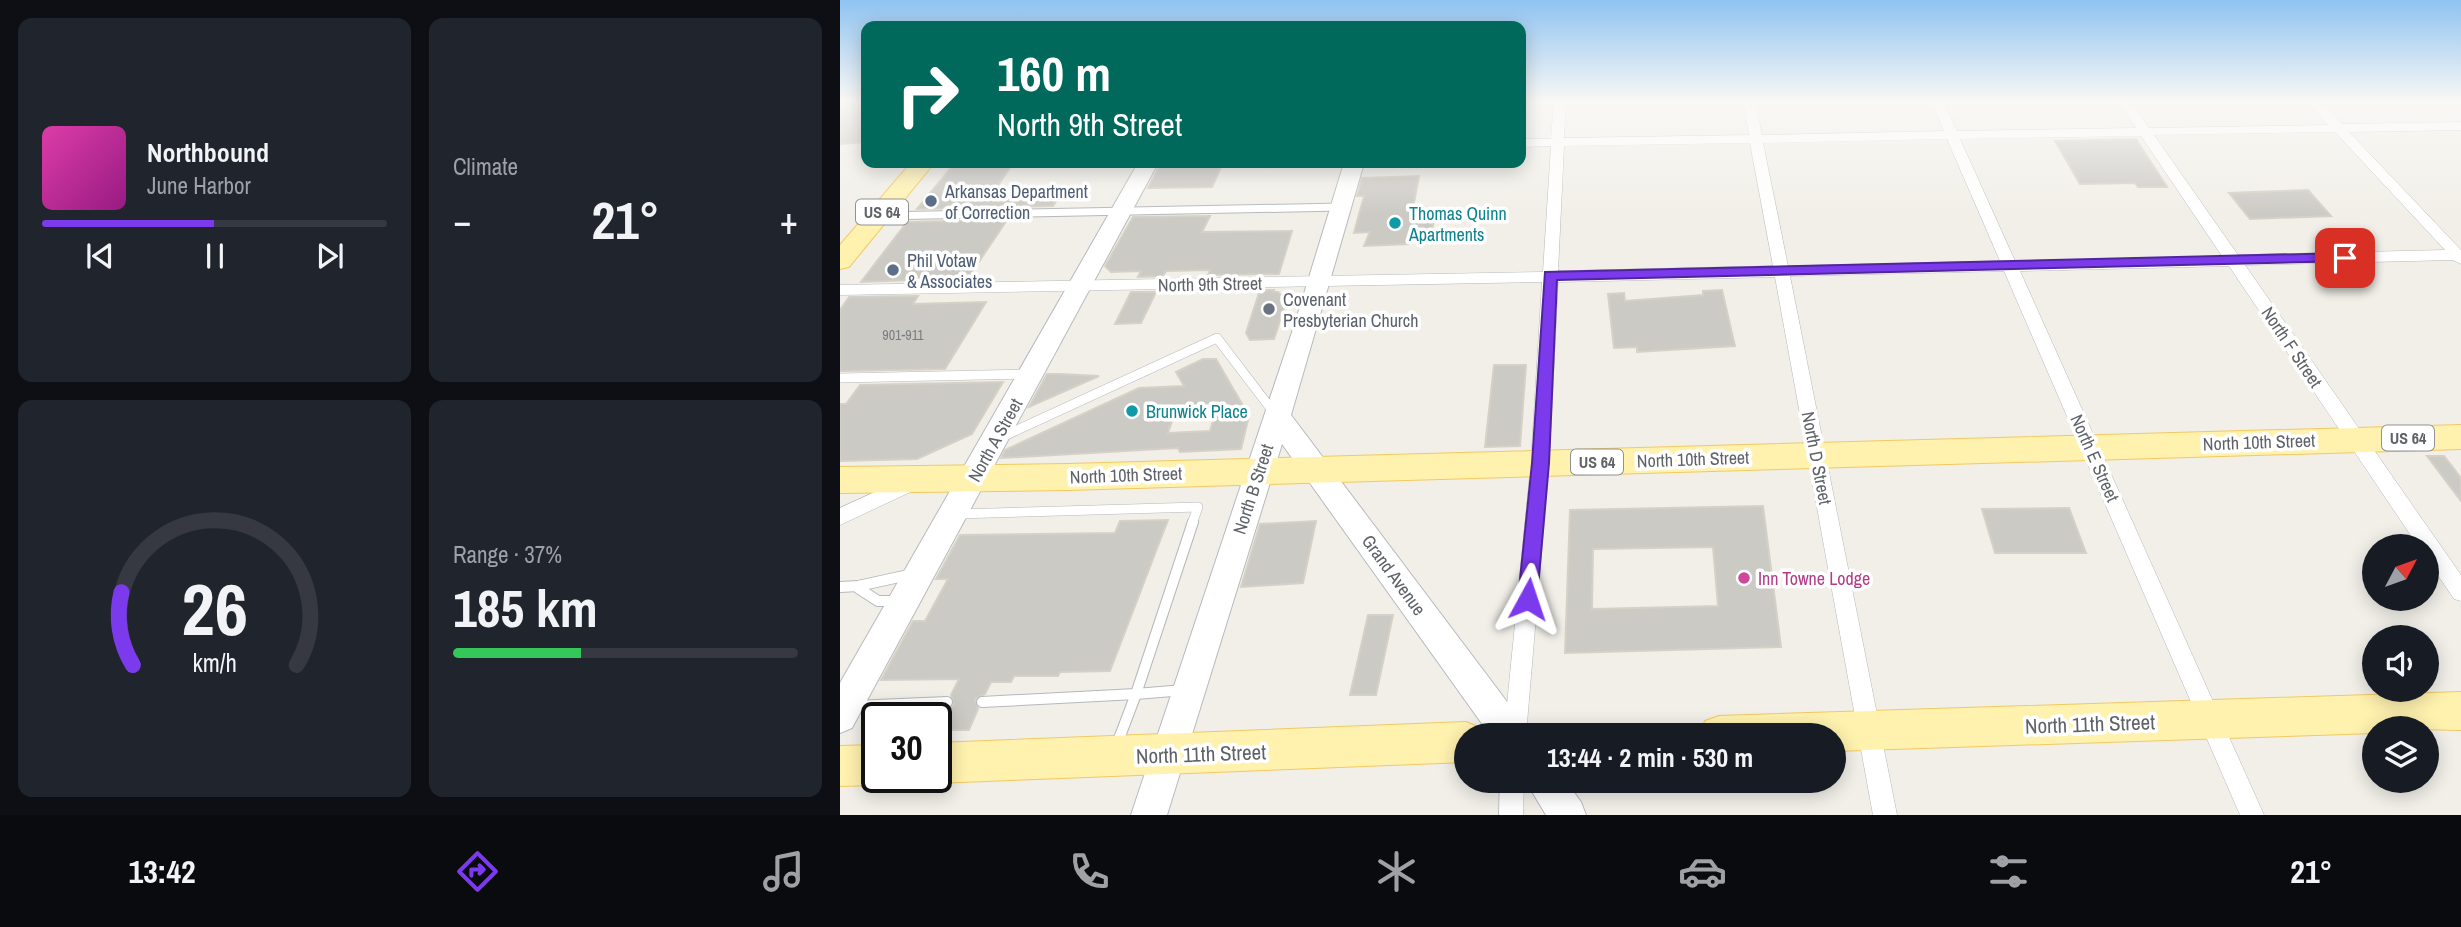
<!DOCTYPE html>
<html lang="en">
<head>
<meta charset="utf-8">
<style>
	:root { --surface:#171b24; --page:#20242c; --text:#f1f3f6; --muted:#9ea1a6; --line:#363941; --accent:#7c3aed }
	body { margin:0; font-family:"Archivo Narrow",sans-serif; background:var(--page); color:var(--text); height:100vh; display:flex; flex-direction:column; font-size:26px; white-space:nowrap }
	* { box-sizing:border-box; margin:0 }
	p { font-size:23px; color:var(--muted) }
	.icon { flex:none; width:38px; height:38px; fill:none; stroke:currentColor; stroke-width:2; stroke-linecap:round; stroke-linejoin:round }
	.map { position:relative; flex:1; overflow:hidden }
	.sheet { display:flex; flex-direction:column; gap:18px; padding:18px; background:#0d0f14; width:840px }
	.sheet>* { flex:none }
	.banner { position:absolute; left:21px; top:21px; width:665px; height:147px; border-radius:14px; box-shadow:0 4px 18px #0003; background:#00695c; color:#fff; overflow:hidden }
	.needle { width:46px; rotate:49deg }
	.tools { position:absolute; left:1522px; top:534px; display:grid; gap:14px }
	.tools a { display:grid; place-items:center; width:77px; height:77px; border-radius:50%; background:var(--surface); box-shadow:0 4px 18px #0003; font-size:35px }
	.speed { position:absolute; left:21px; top:702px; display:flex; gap:14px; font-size:35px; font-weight:700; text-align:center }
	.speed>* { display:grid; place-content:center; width:91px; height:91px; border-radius:50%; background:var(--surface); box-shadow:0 4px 18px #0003; line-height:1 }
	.speed .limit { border:4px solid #111; border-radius:10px; background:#fff; color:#111 }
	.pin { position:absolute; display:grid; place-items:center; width:60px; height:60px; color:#fff; margin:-30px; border-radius:14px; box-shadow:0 4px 10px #0006 }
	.me { position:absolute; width:77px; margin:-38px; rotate:5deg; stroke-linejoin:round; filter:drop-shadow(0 0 5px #0008) }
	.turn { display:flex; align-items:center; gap:24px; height:147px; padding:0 21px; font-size:32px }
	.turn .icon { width:91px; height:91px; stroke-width:2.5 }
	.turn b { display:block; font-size:49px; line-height:60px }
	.big { font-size:52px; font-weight:700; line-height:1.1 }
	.sheet .tile { flex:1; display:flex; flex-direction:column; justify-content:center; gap:10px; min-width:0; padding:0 24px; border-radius:14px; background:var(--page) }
	.sheet .dial { align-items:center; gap:0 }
	.dial svg { height:182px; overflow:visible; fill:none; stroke:var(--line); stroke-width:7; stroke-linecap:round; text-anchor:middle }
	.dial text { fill:var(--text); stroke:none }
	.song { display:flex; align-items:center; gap:21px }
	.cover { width:84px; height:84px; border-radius:10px; background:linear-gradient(135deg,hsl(320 70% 55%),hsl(310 70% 35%)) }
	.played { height:7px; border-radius:4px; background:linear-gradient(90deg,var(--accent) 50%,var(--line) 50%) }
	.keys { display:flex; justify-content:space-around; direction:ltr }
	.heat { display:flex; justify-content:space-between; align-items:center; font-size:38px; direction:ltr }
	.charge { height:10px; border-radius:5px; background:linear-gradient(90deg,#34c759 37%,var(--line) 0) }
	.sheet .tiles { flex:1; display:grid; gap:18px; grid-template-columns:repeat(2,1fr) }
	.trip { position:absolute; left:614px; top:723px; width:392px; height:70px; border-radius:35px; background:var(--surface); box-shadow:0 4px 18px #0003; font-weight:700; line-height:70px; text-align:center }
	.menu { display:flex; height:112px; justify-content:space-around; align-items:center; background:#090b0e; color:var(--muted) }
	.menu .icon { width:49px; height:49px }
	.menu .on { color:var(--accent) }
	.menu b { font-size:32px; color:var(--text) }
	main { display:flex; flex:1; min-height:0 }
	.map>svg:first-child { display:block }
</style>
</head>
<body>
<main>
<section class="sheet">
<div class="tiles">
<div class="tile">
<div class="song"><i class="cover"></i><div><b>Northbound</b><p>June Harbor</p></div></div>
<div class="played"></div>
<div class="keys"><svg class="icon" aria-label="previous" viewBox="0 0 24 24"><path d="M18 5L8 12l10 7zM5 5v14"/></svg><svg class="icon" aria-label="pause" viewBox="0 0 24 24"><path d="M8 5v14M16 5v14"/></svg><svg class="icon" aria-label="next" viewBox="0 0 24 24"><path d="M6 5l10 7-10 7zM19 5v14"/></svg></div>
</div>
<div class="tile"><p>Climate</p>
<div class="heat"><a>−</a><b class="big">21°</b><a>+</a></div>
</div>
<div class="tile dial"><svg viewBox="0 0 100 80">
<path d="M14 69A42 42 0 1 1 86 69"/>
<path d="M14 69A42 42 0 0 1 9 37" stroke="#7c3aed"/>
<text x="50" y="56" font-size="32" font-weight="700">26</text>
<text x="50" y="72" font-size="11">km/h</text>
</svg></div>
<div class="tile"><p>Range · 37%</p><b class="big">185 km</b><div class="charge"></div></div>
</div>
</section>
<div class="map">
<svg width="1621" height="815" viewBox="0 0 1621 815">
	<rect width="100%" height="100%" fill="#f1efe8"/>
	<!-- building -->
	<g fill="#cccac5" stroke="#d6d1c6" stroke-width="2" fill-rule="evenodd">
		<path d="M 0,101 L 26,101 L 26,142 L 0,144 Z"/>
		<path d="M 1296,139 L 1327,187 L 1298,187 L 1295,183 L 1240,184 L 1215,141 Z"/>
		<path d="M 115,163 L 173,163 L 155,190 L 224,189 L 213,206 L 77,209 Z"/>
		<path d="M 321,163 L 383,163 L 372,187 L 308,188 Z"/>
		<path d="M 579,176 L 573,208 L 596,209 L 591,235 L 571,234 L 569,244 L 524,246 L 530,232 L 514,233 L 524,196 L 517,196 L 522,178 Z"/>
		<path d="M 1468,190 L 1491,216 L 1410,219 L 1389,193 Z"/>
		<path d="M 370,216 L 362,232 L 452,231 L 439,274 L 368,275 L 370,270 L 326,271 L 323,276 L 298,277 L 301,271 L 271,272 L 265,266 L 293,217 Z"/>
		<path d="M 167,220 L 128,278 L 21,282 L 67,222 Z"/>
		<path d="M 420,290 L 434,290 L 433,292 L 438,292 L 447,300 L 434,339 L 410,340 L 406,333 Z"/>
		<path d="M 882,290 L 895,346 L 797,352 L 797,347 L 774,348 L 768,294 L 784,293 L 785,301 L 863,295 L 863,291 Z"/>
		<path d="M 291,292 L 316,292 L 301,323 L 275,324 Z"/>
		<path d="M 78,296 L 73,304 L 146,302 L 105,369 L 0,371 L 0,310 L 9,297 Z"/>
		<path d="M 363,359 L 376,359 L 409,416 L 401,449 L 340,452 L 338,448 L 161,458 L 165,450 L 299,388 L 344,386 L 336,372 ZM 378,404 L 370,431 L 328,433 L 337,406 Z"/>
		<path d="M 654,365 L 686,365 L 680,446 L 645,447 Z"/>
		<path d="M 207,374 L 220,374 L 259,376 L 189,407 Z"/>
		<path d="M 163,382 L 132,434 L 77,459 L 0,461 L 0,404 L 6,404 L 20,385 Z"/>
		<path d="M 1587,456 L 1604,456 L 1621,478 L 1621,501 Z"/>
		<path d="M 923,506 L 941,647 L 725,653 L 730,510 ZM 873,547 L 878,606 L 752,609 L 753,549 Z"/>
		<path d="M 1229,508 L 1246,553 L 1155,553 L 1142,509 Z"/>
		<path d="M 328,520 L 270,671 L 220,672 L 218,676 L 174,676 L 171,682 L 151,682 L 145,694 L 135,699 L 138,709 L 129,730 L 96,730 L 103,710 L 114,705 L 111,695 L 119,679 L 41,680 L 73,621 L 85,621 L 108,579 L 96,579 L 120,535 L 275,533 L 280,521 Z"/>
		<path d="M 476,521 L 463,583 L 401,587 L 420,524 Z"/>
		<path d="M 528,615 L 553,615 L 536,695 L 510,695 Z"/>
	</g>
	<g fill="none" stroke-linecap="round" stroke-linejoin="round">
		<defs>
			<path id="lane-far2" d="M 40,216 L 501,207"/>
			<g id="lane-far1">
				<path d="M 0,378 L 187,374"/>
				<path d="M 162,437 L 377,338 L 435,414"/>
				<path d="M 117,514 L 358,507 L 352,524"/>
			</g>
			<g id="lane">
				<path d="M 0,587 L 18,586 L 73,574"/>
				<path d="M 18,588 L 38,601 L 58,601"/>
				<path d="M 344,690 L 296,694 L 353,522"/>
				<path d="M 142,702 L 296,694 L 277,744"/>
				<path d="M 14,706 L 107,702"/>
			</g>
			<g id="street">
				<path d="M 714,101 L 726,101 L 724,138 L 909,135 L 903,101 L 915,101 L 922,135 L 1104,131 L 1091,101 L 1103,101 L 1117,131 L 1296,128 L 1278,101 L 1290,101 L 1309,128 L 1488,125 L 1467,101 L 1480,101 L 1502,124 L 1621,122 L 1621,130 L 1509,132 L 1621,250 L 1621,264 L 1613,260 L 1405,265 L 1621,575 L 1621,601 L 1614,599 L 1587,559 L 1587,546 L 1578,546 L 1389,266 L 1180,271 L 1424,815 L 1400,815 L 1164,271 L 950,276 L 1057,815 L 1033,815 L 935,277 L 718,282 L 709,463 L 686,735 L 664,735 L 691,463 L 702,282 L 0,295 L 0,285 L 703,272 L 711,146 L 681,147 L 681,139 L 711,139 ZM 1495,132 L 1605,250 L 1398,255 L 1314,135 ZM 1301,136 L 1382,256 L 1175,261 L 1120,139 ZM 1107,139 L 1160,261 L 948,266 L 923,143 ZM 910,143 L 933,266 L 718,271 L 724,146 Z"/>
				<path d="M 72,475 L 79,478 L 81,483 L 79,488 L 0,525 L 0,508 Z"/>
				<path d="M 660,780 L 684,780 L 683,815 L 659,815 Z"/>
			</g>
			<g id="secondary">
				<path d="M 298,163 L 318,163 L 12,728 L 0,733 L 0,683 Z"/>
				<path d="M 504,163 L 524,163 L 451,415 L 683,723 L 688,735 L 650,735 L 442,444 L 327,815 L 291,815 L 455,323 Z"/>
				<path d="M 685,780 L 725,780 L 741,802 L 746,815 L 706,815 Z"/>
			</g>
			<g id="primary">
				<path d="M 71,163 L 94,163 L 9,267 L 0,269 L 0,245 Z"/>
				<path d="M 1621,425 L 1621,449 L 228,490 L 0,493 L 0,467 L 228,464 Z"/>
				<path d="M 1621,692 L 1621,730 L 1535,728 L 1535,733 L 994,751 L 994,735 L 860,735 L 865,721 L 879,716 Z"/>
				<path d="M 626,722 L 640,728 L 643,735 L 626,735 L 626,762 L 96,783 L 82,777 L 96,777 L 96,743 Z"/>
				<path d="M 37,745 L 37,777 L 52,777 L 51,779 L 37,785 L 0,786 L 0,746 Z"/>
			</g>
		</defs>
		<!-- lane-far2 casing -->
		<use href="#lane-far2" stroke="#b5b8bc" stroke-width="9"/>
		<!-- lane-far1 casing -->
		<use href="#lane-far1" stroke="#b5b8bc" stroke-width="10"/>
		<!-- lane casing -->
		<use href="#lane" stroke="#b5b8bc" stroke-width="12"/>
		<!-- street casing -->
		<use href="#street" stroke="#b5b8bc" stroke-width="1"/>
		<!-- secondary casing -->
		<use href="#secondary" stroke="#b6babf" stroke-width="2"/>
		<!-- primary casing -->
		<use href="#primary" stroke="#f2c960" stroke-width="2"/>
		<!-- lane-far2 -->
		<use href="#lane-far2" stroke="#fff" stroke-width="7"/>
		<!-- lane-far1 -->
		<use href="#lane-far1" stroke="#fff" stroke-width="9"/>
		<!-- lane -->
		<use href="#lane" stroke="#fff" stroke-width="10"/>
		<!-- street -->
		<use href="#street" fill="#fff" fill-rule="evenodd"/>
		<!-- secondary -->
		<use href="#secondary" fill="#fff" fill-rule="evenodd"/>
		<!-- primary -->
		<use href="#primary" fill="#fff2af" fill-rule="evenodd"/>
	</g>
	<!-- sky -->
	<linearGradient id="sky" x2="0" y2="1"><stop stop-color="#8fc3f1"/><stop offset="0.47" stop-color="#f9f8f5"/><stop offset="1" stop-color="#f9f8f5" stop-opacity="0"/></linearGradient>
	<rect width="1621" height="215" fill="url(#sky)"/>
	<!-- route -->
	<path fill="#7c3aed" stroke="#51269a" stroke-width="2" d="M 1505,253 L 1510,255 L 1510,261 L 717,280 L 709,463 L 697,599 L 694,605 L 688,608 L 681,605 L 678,599 L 692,463 L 705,272 Z"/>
	<!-- markers -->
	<g fill="#5c6f8a" stroke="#fff" stroke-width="2.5">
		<circle cx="91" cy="201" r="7"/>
		<circle cx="53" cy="270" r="7"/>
	</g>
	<g fill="#0f9aa8" stroke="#fff" stroke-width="2.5">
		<circle cx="555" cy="223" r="7"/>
		<circle cx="292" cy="411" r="7"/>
	</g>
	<circle fill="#6b7280" stroke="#fff" stroke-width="2.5" cx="429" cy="309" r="7"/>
	<circle fill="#d1479c" stroke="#fff" stroke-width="2.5" cx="904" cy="578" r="7"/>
	<g text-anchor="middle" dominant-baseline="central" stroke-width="7" stroke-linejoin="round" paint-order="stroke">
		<!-- number labels -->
		<g font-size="14" fill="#7a7d7f">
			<text x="63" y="335">901-911</text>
		</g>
		<!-- shield labels -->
		<g fill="#fff" stroke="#8f9295" stroke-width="2">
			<rect x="16" y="199.5" width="52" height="25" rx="5"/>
			<rect x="1542" y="425.5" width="52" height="25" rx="5"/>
			<rect x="731" y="449.5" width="52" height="25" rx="5"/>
		</g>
		<g font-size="16" font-weight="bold" fill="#5f6368">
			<text x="42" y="212">US 64</text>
			<text x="1568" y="438">US 64</text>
			<text x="757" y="462">US 64</text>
		</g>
		<!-- service labels -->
		<g font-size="18" fill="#4e5e75" stroke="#fff" text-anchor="start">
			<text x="105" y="191">Arkansas Department<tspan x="105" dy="21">of Correction</tspan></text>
			<text x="67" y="260">Phil Votaw<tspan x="67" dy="21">&amp; Associates</tspan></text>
		</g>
		<!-- culture labels -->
		<g font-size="18" fill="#0d838f" stroke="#fff" text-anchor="start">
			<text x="569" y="213">Thomas Quinn<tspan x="569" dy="21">Apartments</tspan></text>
			<text x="306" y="411">Brunwick Place</text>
		</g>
		<!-- street labels -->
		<g font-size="18" fill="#5f6368" stroke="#fff">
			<text transform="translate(370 284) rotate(-1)">North 9th Street</text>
			<text transform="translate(1452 347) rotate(56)">North F Street</text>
			<text transform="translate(155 440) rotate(-61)">North A Street</text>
			<text transform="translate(1419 442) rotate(-2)">North 10th Street</text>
			<text transform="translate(977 458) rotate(79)">North D Street</text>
			<text transform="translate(1255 458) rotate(66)">North E Street</text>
			<text transform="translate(853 459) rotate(-2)">North 10th Street</text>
			<text transform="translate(286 475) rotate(-2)">North 10th Street</text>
			<text transform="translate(413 489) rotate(-72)">North B Street</text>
			<text transform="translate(554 575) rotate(54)">Grand Avenue</text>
		</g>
		<!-- worship labels -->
		<g font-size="18" fill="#5b616d" stroke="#fff" text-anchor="start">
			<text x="443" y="299">Covenant<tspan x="443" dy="21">Presbyterian Church</tspan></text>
		</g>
		<!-- hotel labels -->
		<g font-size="18" fill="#b23c85" stroke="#fff" text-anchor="start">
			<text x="918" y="578">Inn Towne Lodge</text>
		</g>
		<!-- near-street labels -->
		<g font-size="21" fill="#5f6368" stroke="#fff">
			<text transform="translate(1250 724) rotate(-2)">North 11th Street</text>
			<text transform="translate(361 754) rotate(-2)">North 11th Street</text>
		</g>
	</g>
</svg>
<div class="tools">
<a><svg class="needle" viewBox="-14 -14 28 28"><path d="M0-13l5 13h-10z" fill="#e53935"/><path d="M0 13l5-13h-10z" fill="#9ea1a6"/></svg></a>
<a><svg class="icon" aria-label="sound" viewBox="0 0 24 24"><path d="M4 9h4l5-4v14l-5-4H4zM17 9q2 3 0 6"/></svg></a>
<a><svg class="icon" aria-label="layers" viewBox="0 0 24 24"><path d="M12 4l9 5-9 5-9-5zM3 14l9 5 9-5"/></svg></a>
</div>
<div class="speed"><div class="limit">30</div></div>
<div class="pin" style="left:1505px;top:258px;background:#d93025"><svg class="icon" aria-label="arrive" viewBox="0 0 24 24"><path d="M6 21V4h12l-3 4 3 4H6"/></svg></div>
<svg class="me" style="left:688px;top:599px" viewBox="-20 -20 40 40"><path d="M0-17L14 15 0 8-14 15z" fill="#7c3aed" stroke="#fff" stroke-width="4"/></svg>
<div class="trip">13:44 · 2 min · 530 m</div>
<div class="banner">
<div class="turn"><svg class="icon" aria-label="right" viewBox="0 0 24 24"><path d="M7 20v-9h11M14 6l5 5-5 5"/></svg><div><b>160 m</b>North 9th Street</div></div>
</div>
</div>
</main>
<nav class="menu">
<b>13:42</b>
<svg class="icon on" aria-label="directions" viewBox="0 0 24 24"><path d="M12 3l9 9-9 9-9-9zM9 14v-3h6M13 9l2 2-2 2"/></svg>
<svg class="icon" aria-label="music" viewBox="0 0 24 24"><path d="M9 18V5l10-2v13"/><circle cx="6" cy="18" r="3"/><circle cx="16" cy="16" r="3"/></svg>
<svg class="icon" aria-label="phone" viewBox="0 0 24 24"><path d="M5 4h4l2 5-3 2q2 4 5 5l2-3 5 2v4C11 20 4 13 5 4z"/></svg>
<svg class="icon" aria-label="climate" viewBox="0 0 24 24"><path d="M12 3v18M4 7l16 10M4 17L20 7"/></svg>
<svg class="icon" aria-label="car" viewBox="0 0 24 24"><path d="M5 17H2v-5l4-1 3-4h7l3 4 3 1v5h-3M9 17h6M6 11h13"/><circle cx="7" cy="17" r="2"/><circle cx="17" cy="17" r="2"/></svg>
<svg class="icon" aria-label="filters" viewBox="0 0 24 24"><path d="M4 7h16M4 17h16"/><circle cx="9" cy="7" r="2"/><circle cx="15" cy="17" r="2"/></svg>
<b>21°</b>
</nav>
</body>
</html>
